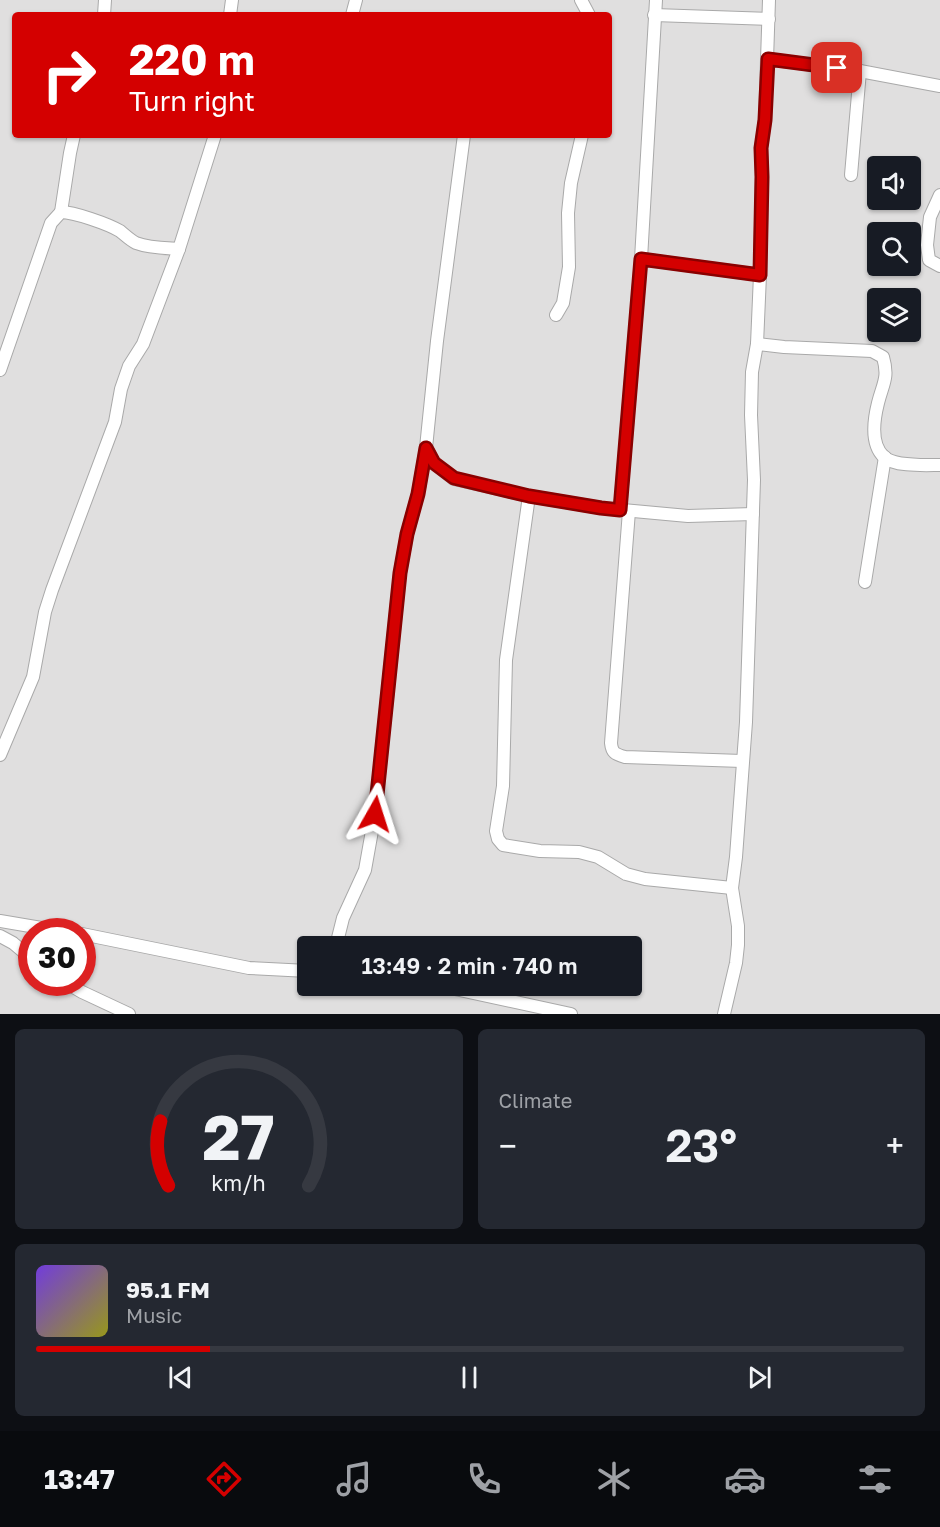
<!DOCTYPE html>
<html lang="en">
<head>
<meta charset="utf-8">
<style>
	:root { --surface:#171b24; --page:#242831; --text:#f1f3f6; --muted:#9ea1a6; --line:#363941; --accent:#d40000 }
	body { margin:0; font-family:"Golos Text",sans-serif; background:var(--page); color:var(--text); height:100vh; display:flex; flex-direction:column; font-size:22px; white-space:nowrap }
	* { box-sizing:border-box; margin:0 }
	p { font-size:20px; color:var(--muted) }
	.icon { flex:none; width:33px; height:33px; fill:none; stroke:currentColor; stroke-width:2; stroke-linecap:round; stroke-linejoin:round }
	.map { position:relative; height:1014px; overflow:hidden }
	.sheet { display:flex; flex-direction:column; gap:15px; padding:15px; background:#0d0f14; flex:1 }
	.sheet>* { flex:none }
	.hud { position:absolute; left:12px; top:12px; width:600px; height:126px; border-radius:6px; box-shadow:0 2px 4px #0004; background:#d40000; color:#fff; overflow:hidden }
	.tools { position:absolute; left:867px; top:156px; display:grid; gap:12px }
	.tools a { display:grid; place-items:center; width:54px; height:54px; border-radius:6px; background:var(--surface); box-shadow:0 2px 4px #0004; font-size:30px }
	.speed { position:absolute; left:18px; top:918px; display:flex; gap:12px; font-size:30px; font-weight:700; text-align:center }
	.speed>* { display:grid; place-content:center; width:78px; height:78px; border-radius:50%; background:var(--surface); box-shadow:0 2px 4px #0004; line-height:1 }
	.speed .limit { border:9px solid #d22; background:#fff; color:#111 }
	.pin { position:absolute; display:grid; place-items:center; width:51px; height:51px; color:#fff; margin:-26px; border-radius:12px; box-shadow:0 3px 9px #0006 }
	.me { position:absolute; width:66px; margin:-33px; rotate:6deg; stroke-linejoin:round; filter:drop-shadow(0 0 4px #0008) }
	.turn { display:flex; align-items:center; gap:21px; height:126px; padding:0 18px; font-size:27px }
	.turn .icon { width:78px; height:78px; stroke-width:2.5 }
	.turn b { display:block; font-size:42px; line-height:51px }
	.big { font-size:45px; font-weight:600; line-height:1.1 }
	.sheet .widget { flex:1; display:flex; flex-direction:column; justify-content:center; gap:9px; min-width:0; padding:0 21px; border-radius:9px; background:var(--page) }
	.sheet .dial { align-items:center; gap:0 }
	.dial svg { height:156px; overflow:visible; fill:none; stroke:var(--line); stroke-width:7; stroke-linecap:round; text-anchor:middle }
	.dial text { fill:var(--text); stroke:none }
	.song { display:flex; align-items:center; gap:18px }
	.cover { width:72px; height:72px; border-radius:9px; background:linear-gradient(135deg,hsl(260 70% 55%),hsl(60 70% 35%)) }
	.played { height:6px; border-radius:3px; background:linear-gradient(90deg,var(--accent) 20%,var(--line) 20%) }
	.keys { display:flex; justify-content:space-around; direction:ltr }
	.heat { display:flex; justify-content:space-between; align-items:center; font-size:33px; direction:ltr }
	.sheet .tiles { flex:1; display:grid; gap:15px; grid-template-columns:1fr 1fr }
	.widget:last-child { grid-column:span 2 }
	.trip { position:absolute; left:297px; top:936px; width:345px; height:60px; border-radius:6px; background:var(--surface); box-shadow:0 2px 4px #0004; font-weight:600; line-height:60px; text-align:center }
	.tab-bar { display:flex; height:96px; justify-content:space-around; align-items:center; background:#090b0e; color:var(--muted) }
	.tab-bar .icon { width:42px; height:42px }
	.tab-bar .active { color:var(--accent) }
	.tab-bar b { font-size:27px; color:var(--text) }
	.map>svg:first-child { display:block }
</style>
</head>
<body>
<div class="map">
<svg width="940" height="1014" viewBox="0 0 940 1014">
	<rect width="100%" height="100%" fill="#f2efe9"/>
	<!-- residential -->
	<path fill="#e0dfdf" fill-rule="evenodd" d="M 0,0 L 940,0 L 940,1014 L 0,1014 ZM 15,15 L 609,15 L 609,135 L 15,135 ZM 878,166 L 910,166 L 910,200 L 878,200 ZM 878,232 L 910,232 L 910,266 L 878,266 ZM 878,298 L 910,298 L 910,332 L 878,332 ZM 32,932 L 82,932 L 82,982 L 32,982 ZM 308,946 L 632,946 L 632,986 L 308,986 Z"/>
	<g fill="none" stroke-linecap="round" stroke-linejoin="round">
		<defs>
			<g id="street">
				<path d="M 581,0 L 589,15"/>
				<path d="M 104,15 L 105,0"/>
				<path d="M 230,15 L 232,0"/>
				<path d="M 352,15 L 356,0"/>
				<path d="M 654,15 L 769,19"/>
				<path d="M 767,59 L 860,71 L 940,86"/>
				<path d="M 464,135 L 437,341 L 428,428 L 426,448 L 434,463 L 454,479 L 529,496 L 601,508 L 688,516 L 753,514"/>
				<path d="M 851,175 L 860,71"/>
				<path d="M 940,195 L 930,217 L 927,245 L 929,260 L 940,266"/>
				<path d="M 61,212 L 70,153 L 74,135"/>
				<path d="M 641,259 L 760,275"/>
				<path d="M 556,315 L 563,303 L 569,267 L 568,213 L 571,183 L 582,135"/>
				<path d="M 757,344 L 784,347 L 872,351 L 883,357 C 889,378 883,383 878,403 C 874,419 870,444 884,457 C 895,467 926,465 940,465"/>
				<path d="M 0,370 L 51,223 L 61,212 C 74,212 108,224 120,231 C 125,235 130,240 136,243 C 149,248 164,248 179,249"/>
				<path d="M 529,496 L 506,660 L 503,786 L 496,831 L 498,839 L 503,845 L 540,851 L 579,852 L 598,857 L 626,874 L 645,879 L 732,888"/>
				<path d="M 620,510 L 641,259 L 656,0"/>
				<path d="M 629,511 L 611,743 C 612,753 615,754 625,757 L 742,761"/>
				<path d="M 865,582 L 885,457"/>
				<path d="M 0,755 L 33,677 L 45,612 L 52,590 L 115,422 L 121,389 L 129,366 L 143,344 L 179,249 L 215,135"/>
				<path d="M 0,921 L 65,932"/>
				<path d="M 82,934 L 249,968 L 308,971"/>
				<path d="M 0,936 L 13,943 L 32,959"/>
				<path d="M 336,946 L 343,918 L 365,870 L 375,814 L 400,573 L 407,534 L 418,494 L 426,448"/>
				<path d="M 65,982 L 82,992 L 129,1014"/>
				<path d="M 441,986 L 571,1014"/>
				<path d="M 724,1014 L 736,963 L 738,945 L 738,926 L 732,888 L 736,857 L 746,722 L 754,480 L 751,415 L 752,372 L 757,344 L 760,275 L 762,177 L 761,148 L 765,120 L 769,0"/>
			</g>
		</defs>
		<!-- street casing -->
		<use href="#street" stroke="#a9a9a9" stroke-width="14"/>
		<!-- street -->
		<use href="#street" stroke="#fff" stroke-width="12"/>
	</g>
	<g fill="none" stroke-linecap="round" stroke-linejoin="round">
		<defs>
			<path id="route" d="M 375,814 L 400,573 L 407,534 L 418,494 L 426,448 L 434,463 L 454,478 L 529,496 L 601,508 L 620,510 L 641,259 L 760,275 L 762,177 L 761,148 L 765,120 L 768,59 L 837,68"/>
		</defs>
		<!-- route casing -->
		<use href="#route" stroke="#8a0000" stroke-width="15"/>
		<!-- route -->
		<use href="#route" stroke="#d40000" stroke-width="10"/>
	</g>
</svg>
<div class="tools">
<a><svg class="icon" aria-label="sound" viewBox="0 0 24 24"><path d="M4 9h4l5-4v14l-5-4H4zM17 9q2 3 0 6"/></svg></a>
<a><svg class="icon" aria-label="search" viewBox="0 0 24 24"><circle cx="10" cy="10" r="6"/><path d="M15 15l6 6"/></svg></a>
<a><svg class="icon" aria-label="layers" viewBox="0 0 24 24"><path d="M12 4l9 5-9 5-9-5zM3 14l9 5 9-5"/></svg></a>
</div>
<div class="speed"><div class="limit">30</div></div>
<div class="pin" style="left:837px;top:68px;background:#d93025"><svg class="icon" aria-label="arrive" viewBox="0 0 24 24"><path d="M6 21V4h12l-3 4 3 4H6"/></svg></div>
<svg class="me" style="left:375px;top:814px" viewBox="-20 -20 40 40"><path d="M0-17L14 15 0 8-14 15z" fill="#d40000" stroke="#fff" stroke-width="4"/></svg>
<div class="trip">13:49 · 2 min · 740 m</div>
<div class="hud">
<div class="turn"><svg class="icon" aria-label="right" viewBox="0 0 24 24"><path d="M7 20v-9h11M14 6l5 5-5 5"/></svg><div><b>220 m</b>Turn right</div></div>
</div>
</div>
<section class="sheet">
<div class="tiles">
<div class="widget dial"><svg viewBox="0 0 100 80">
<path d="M14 69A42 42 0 1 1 86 69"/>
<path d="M14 69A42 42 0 0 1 10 36" stroke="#d40000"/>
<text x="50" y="56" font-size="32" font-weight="700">27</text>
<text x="50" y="72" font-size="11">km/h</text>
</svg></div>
<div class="widget"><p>Climate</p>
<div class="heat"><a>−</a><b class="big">23°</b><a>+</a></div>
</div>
<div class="widget">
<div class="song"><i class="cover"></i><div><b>95.1 FM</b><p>Music</p></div></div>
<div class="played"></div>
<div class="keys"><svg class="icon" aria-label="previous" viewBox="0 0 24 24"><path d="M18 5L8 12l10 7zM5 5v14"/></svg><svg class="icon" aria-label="pause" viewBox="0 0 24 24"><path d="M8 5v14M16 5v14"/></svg><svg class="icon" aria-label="next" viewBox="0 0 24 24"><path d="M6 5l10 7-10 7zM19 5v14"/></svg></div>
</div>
</div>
</section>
<nav class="tab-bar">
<b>13:47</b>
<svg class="icon active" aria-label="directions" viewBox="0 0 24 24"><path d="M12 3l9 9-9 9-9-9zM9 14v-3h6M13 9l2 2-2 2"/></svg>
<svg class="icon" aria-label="music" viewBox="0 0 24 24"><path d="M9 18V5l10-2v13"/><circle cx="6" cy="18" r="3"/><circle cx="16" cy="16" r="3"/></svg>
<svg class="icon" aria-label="phone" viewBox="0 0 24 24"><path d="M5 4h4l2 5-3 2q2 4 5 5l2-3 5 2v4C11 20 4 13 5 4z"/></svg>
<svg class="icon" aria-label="climate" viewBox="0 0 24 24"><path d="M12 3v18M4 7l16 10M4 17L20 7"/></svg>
<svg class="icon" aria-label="car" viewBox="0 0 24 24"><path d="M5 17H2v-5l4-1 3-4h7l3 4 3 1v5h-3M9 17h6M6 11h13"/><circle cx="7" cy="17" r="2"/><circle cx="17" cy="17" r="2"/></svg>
<svg class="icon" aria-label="filters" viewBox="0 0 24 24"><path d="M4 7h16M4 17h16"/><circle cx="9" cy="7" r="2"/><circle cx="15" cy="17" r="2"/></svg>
</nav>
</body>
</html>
